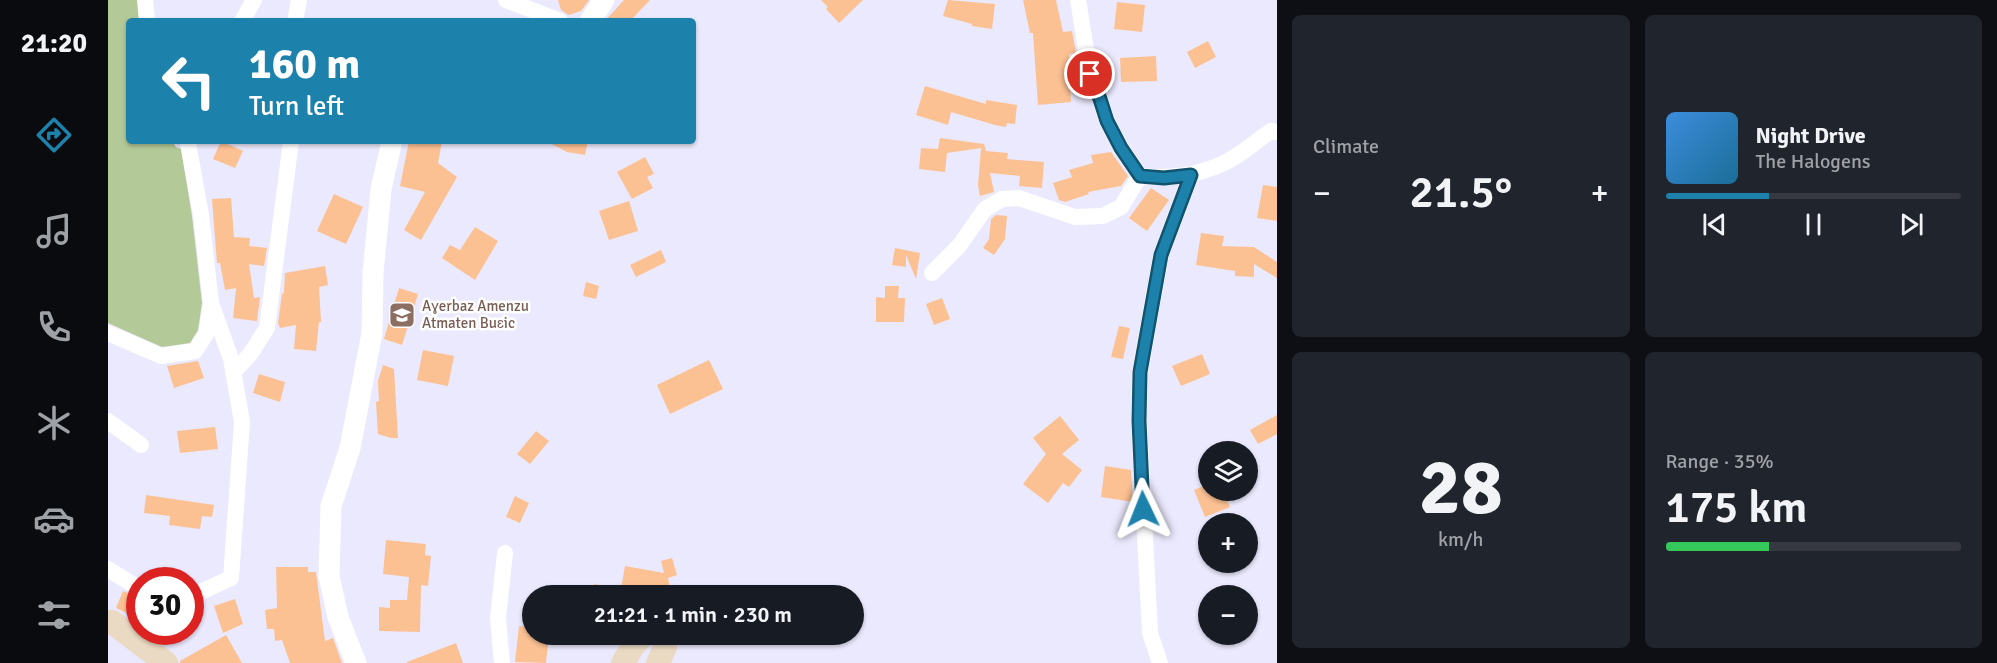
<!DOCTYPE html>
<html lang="en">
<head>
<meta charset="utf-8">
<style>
	:root { --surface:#171b24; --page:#20242c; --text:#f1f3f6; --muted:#9ea1a6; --line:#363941; --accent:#1c81ab }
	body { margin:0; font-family:Signika,sans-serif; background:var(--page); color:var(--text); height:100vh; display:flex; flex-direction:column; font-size:22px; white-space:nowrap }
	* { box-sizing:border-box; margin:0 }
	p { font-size:20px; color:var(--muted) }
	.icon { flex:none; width:33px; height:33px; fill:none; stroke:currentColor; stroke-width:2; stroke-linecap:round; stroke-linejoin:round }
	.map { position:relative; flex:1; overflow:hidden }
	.side { display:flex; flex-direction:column; gap:15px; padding:15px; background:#0d0f14; width:720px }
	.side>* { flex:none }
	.banner { position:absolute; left:18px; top:18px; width:570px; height:126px; border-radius:6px; box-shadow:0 2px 4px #0004; background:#1c81ab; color:#fff; overflow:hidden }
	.controls { position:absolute; left:1090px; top:441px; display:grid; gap:12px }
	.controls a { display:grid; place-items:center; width:60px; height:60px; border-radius:50%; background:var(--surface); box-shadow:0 2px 4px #0004; font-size:30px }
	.speed { position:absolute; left:18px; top:567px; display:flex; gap:12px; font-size:30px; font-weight:700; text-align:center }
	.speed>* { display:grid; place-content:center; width:78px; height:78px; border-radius:50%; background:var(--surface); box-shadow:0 2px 4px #0004; line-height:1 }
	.speed .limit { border:9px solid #d22; background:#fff; color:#111 }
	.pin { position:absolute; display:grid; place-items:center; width:51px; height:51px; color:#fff; margin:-26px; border:3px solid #fff; border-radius:50%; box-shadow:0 2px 6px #0007 }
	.me { position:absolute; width:66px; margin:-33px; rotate:358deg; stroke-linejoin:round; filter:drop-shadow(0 0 4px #0008) }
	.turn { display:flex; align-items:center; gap:21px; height:126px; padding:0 24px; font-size:27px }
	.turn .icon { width:78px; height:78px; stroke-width:2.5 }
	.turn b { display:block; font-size:42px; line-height:51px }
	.big { font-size:45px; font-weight:600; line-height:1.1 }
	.side .card { flex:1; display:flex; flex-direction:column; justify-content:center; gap:9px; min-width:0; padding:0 21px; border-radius:9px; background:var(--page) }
	.side .dial { align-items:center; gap:0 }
	.dial b { font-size:78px; line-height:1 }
	.song { display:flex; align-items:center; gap:18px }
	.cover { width:72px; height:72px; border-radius:9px; background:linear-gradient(135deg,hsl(210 70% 55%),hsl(200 70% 35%)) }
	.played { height:6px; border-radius:3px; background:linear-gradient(90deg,var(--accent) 35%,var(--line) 35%) }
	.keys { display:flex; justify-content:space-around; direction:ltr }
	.heat { display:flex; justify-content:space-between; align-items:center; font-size:33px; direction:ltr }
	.charge { height:9px; border-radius:4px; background:linear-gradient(90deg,#34c759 35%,var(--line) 0) }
	.side .tiles { flex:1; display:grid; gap:15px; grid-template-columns:repeat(2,1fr) }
	.trip { position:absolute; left:414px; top:585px; width:342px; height:60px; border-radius:30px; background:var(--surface); box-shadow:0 2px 4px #0004; font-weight:600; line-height:60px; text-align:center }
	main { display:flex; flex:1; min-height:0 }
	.dock { display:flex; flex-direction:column; width:108px; justify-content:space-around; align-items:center; background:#090b0e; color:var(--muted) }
	.dock .icon { width:42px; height:42px }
	.dock .selected { color:var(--accent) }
	.dock b { font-size:27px; color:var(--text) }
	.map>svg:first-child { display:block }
</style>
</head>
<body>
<main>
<nav class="dock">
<b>21:20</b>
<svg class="icon selected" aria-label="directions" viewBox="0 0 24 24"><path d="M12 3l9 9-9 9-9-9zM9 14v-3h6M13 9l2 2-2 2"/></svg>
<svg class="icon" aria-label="music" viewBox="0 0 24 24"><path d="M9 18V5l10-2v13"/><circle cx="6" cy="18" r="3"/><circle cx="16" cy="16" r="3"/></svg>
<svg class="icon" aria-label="phone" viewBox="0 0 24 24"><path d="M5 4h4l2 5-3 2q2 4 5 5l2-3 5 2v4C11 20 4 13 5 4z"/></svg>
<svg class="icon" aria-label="climate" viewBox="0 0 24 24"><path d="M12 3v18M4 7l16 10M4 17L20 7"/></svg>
<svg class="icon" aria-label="car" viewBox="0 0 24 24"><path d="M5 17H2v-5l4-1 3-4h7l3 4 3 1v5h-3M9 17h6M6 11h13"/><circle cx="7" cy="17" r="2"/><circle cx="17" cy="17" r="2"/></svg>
<svg class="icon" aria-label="filters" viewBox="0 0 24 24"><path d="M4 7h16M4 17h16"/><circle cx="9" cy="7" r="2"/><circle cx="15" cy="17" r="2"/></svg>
</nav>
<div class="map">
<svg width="1169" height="663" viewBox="0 0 1169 663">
	<rect width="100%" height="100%" fill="#ebe9fd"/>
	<!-- green -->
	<path fill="#b4c998" d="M 0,0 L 30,0 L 31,21 L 21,21 L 21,141 L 64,141 L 68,147 L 73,149 L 84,216 L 94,303 L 90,330 L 82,343 L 54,347 L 0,323 Z"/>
	<!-- building -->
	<g fill="#fcc193">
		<path d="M 450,0 L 481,0 L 473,11 L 461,15 L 453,10 Z"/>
		<path d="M 516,0 L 542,0 L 522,21 L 497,21 Z"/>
		<path d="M 713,0 L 755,0 L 731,23 L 718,9 L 720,7 Z"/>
		<path d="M 840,0 L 887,4 L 884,29 L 864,26 L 864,24 L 835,16 Z"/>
		<path d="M 915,0 L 948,0 L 955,32 L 964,31 L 968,53 L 961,54 L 963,102 L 930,105 L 925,33 L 922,33 Z"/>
		<path d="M 1009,2 L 1037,5 L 1034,32 L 1006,29 Z"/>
		<path d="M 1100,41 L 1108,57 L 1087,68 L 1079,52 Z"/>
		<path d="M 1048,56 L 1049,81 L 1013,82 L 1012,58 Z"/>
		<path d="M 817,86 L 878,104 L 878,100 L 909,105 L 907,124 L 899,123 L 898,127 L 887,125 L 843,112 L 840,125 L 808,115 Z"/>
		<path d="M 832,138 L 876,144 L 878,151 L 900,153 L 899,159 L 936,162 L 934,188 L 911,186 L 912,176 L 882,173 L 886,192 L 872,196 L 870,185 L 873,148 L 839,153 L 837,172 L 811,169 L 813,148 L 830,149 Z"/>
		<path d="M 113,141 L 135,151 L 127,168 L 105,159 Z"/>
		<path d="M 301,141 L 334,141 L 330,163 L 349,177 L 313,240 L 296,230 L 317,192 L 292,186 Z"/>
		<path d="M 438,141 L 480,141 L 477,155 L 459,152 Z"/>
		<path d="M 1003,152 L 1020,176 L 1013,186 L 980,192 L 981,194 L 957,202 L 951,200 L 945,183 L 964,177 L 961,170 L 985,163 L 983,155 Z"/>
		<path d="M 537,157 L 546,174 L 539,177 L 545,188 L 524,199 L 509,172 Z"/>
		<path d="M 1155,185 L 1169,187 L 1169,221 L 1149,218 Z"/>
		<path d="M 1043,188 L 1061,200 L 1039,231 L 1021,218 Z"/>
		<path d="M 226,194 L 255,207 L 238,244 L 209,231 Z"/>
		<path d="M 123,198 L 126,237 L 142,238 L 141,246 L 159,248 L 156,266 L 141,264 L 146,298 L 152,297 L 149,321 L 125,318 L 128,288 L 117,290 L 112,263 L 109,263 L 104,199 Z"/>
		<path d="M 521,201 L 530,231 L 501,240 L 491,211 Z"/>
		<path d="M 888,215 L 899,216 L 897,239 L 886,255 L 875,248 L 881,239 L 883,219 Z"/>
		<path d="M 367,227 L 390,241 L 367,280 L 334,258 L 342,245 L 352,250 Z"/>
		<path d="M 1093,233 L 1116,236 L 1114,246 L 1146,247 L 1169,262 L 1169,278 L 1146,264 L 1146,277 L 1127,276 L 1127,271 L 1088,265 Z"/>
		<path d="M 787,248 L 812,253 L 808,279 L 798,255 L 798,267 L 784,265 Z"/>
		<path d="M 553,250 L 558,262 L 528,277 L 522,265 Z"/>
		<path d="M 217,266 L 220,285 L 211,287 L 213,322 L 211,322 L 208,351 L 186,349 L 188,325 L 172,328 L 170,323 L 174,294 L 176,293 L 177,273 Z"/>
		<path d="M 478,282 L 491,286 L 488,299 L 475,296 Z"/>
		<path d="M 777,286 L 791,286 L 790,298 L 797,298 L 796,322 L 768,322 L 768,297 L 777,298 Z"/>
		<path d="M 291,288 L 310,294 L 294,345 L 276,339 Z"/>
		<path d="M 834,298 L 842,319 L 826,325 L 818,304 Z"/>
		<path d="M 1011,326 L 1022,328 L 1015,359 L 1003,357 Z"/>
		<path d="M 315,350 L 346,356 L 340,386 L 309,380 Z"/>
		<path d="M 1094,354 L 1102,374 L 1073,386 L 1064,366 Z"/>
		<path d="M 601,360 L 615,389 L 562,414 L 549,385 Z"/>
		<path d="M 90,361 L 96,378 L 66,388 L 59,366 Z"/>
		<path d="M 275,365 L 286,369 L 290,438 L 283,438 L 270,434 L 268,402 L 271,401 L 270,381 Z"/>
		<path d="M 151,374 L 177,382 L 172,402 L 145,393 Z"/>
		<path d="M 1169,415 L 1169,434 L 1150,444 L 1142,430 Z"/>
		<path d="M 952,416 L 971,440 L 954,454 L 974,470 L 961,487 L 955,483 L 940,503 L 915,484 L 938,454 L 925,438 Z"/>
		<path d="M 107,427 L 110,449 L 72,453 L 69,431 Z"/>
		<path d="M 428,431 L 441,441 L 422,464 L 409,454 Z"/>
		<path d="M 997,466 L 1023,470 L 1025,502 L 993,497 Z"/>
		<path d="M 1101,484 L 1101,490 L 1115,490 L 1122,507 L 1097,517 L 1086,490 Z"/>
		<path d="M 38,495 L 106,505 L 104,517 L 94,516 L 92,529 L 61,525 L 62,516 L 36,513 Z"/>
		<path d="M 407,496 L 421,503 L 412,523 L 398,517 Z"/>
		<path d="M 278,540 L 318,544 L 317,555 L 323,556 L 320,586 L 313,585 L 312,632 L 271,631 L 271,607 L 282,608 L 282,600 L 299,600 L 301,577 L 275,574 Z"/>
		<path d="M 564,558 L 569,575 L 560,578 L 563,592 L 539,596 L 484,596 L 486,584 L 513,589 L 517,566 L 556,573 L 553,561 Z"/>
		<path d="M 168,567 L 200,567 L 200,572 L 208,572 L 217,641 L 225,638 L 234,663 L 182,663 L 174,640 L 167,641 L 166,629 L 159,629 L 157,610 L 169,608 Z"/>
		<path d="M 15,591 L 32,599 L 32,619 L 8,608 Z"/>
		<path d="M 127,599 L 135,624 L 115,633 L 106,606 Z"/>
		<path d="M 411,626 L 424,628 L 424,634 L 441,634 L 438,663 L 407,662 Z"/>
		<path d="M 118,635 L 134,663 L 72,663 L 72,661 Z"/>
		<path d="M 348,643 L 355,663 L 299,663 L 299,662 Z"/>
	</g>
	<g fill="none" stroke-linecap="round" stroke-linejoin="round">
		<!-- minor -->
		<g stroke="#fff" stroke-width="16">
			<path d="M 37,0 L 39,21"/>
			<path d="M 398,0 L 452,21"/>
			<path d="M 970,0 L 982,74 L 992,99 L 999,121 L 1013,148 L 1032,176 C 1062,179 1088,176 1116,163 C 1132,156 1148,141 1163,131 L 1169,132"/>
			<path d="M 134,21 L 146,0"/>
			<path d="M 187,21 L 191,0"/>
			<path d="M 824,273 L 851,246 L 877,209 L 894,199 L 911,198 L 967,217 L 995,216 L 1013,207 L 1032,176"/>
			<path d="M 0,333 L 53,356 L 87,351 L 98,334 L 103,303 L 93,215 L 80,143"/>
			<path d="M 126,372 L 143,353 L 159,328 L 183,141"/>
			<path d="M 0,421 L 33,445"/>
			<path d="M 0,569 L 32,589"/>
			<path d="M 82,595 L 86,595 L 123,578 L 134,422 L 123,359 L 103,303"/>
			<path d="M 394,663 L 390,618 L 397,553"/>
			<path d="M 1052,663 L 1042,633 L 1031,421 L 1032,372 L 1053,255 L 1083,175"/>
		</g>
		<!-- tertiary -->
		<g stroke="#fff" stroke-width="21">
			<path d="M 482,21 L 496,0"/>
			<path d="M 248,663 L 230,617 L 221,576 L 223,506 L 242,448 L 264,333 L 265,273 L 273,189 L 284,141"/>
		</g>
		<!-- secondary -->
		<g stroke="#ebdac3" stroke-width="24">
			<path d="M 0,622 L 4,622 L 58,663"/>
			<path d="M 515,663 L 525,646 L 536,634"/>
			<path d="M 550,663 L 557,647 L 555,634"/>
		</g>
	</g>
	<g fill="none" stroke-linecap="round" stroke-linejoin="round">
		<defs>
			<path id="route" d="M 982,74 L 992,99 L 999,121 L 1013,148 L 1032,176 L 1056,178 L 1083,175 L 1053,255 L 1032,372 L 1031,421 L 1035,509"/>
		</defs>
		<!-- route casing -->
		<use href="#route" stroke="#12546f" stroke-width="15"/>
		<!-- route -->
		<use href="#route" stroke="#1c81ab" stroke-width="10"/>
	</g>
	<!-- icons -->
	<defs>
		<symbol id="school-square" viewBox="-11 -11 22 22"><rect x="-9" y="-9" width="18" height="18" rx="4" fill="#8d6e63" stroke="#fff"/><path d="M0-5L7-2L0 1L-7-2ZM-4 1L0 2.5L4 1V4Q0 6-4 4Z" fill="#fff"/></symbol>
	</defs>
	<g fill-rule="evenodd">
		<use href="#school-square" x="279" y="300" width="30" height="30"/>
	</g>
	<g text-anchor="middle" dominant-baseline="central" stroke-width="5" stroke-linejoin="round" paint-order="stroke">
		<!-- education labels -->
		<g font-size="15" fill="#785e54" stroke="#fff" text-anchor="start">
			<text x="314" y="306">Aɣerbaz Amenzu<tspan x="314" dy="17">Atmaten Buɛic</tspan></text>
		</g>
	</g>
</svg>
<div class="controls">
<a><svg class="icon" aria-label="layers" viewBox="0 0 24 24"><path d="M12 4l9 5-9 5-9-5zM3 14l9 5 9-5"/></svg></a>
<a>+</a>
<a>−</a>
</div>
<div class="speed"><div class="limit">30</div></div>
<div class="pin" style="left:982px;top:74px;background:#d93025"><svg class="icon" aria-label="arrive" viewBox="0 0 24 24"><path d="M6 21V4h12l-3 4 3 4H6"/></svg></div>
<svg class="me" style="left:1035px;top:509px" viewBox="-20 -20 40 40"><path d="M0-17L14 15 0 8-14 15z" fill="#1c81ab" stroke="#fff" stroke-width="4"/></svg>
<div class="trip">21:21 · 1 min · 230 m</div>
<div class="banner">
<div class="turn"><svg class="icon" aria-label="left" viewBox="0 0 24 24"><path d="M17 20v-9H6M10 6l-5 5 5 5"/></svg><div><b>160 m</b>Turn left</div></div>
</div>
</div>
<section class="side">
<div class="tiles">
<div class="card"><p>Climate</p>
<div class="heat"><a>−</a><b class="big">21.5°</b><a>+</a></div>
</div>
<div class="card">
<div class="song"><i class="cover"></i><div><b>Night Drive</b><p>The Halogens</p></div></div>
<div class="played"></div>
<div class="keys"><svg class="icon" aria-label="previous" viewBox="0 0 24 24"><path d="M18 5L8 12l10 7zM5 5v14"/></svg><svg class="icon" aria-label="pause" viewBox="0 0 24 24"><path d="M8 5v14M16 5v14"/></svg><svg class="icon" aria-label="next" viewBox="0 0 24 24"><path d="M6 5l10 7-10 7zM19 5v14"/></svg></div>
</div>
<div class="card dial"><b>28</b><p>km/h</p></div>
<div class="card"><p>Range · 35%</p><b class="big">175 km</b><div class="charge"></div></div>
</div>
</section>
</main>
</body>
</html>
